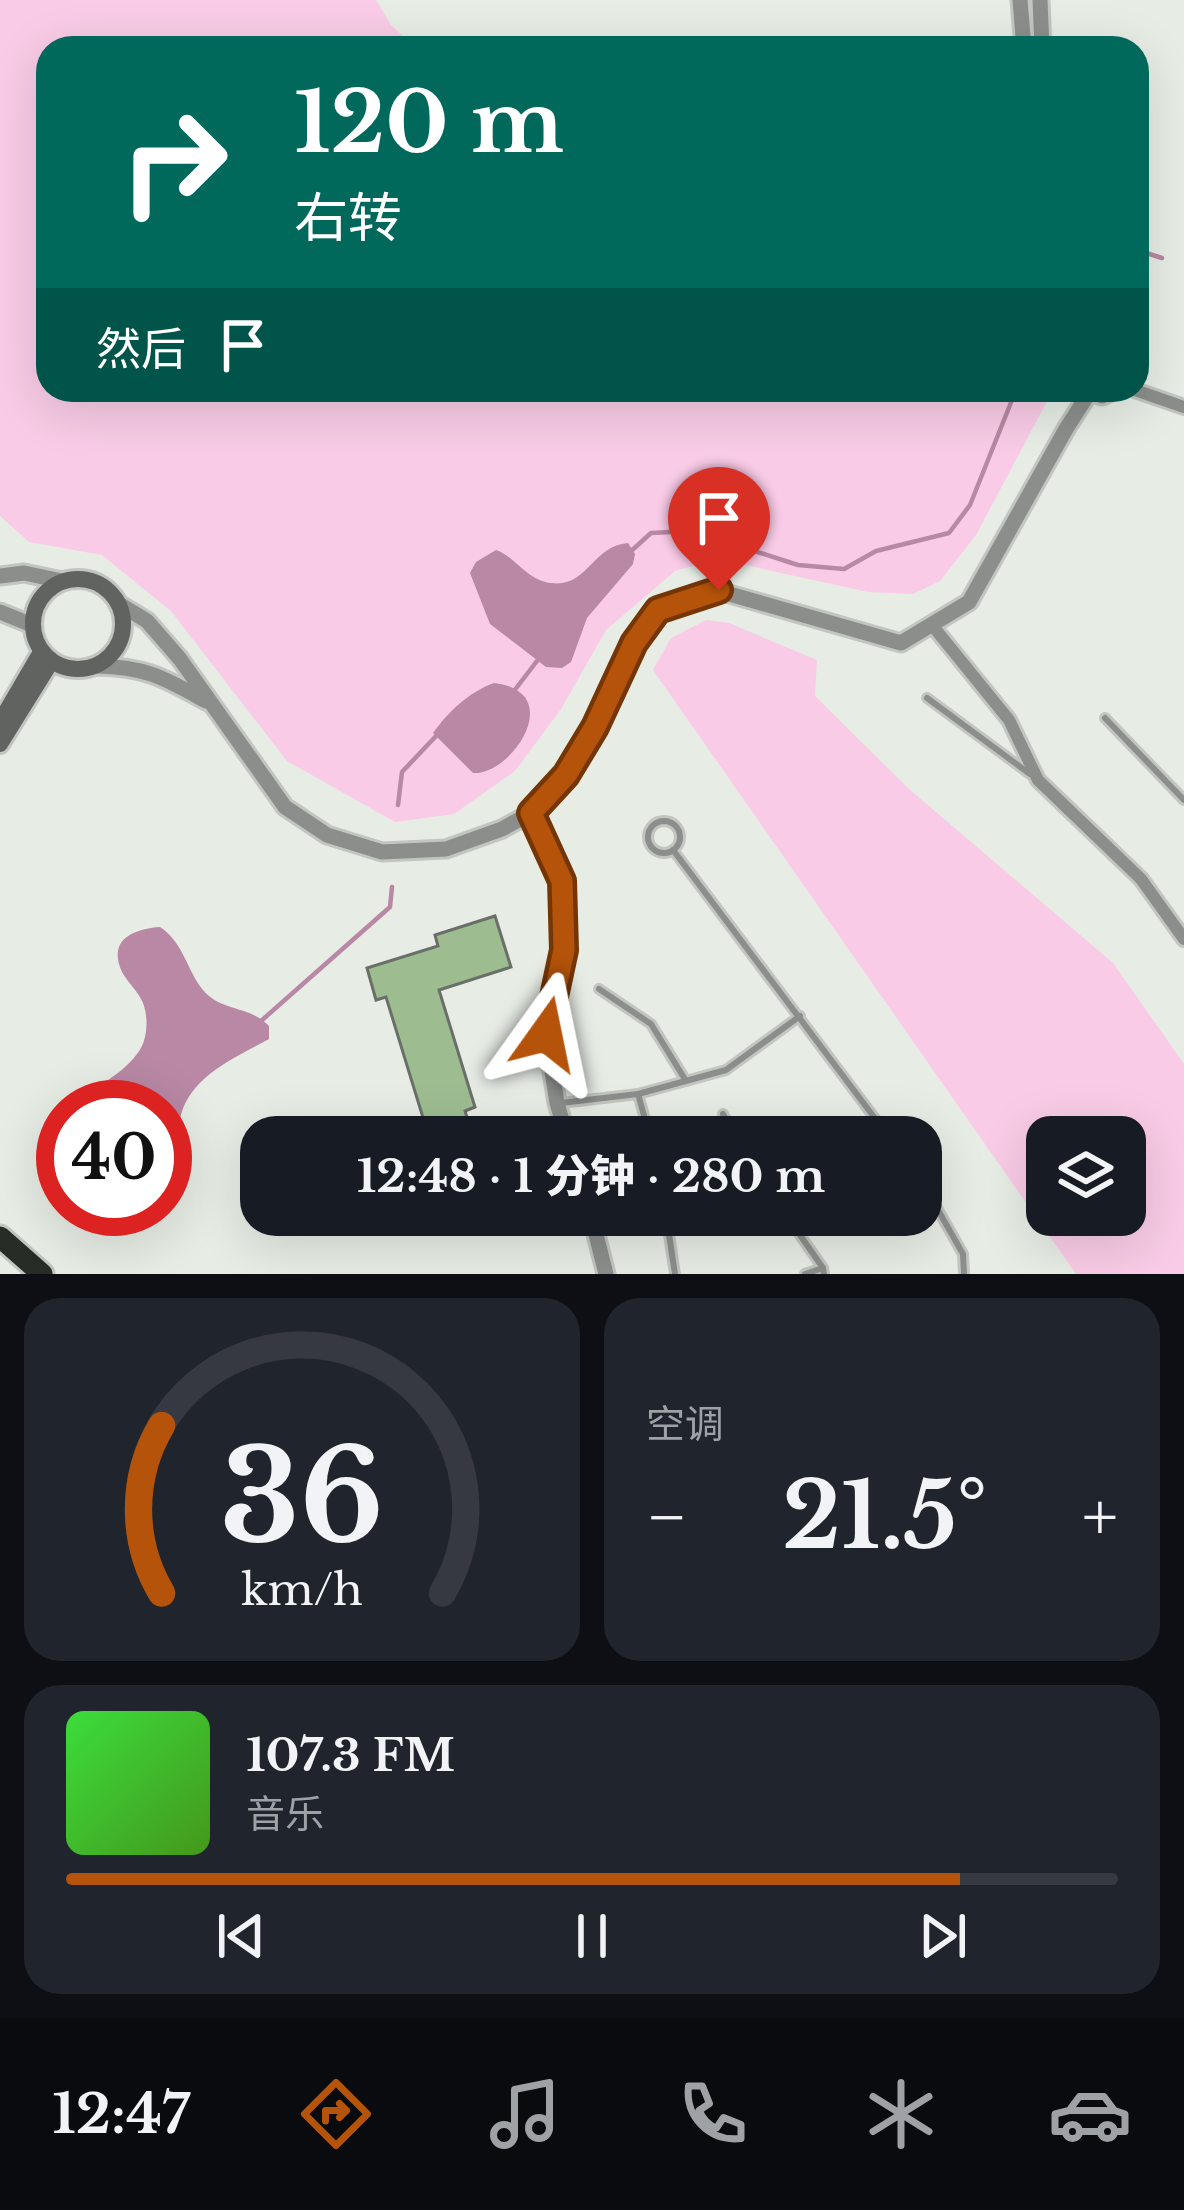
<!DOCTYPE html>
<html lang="zh">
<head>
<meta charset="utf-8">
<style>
	:root { --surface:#171b24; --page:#20242c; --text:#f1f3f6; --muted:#9ea1a6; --line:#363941; --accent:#b45309 }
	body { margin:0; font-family:"Libre Baskerville","Noto Sans SC",serif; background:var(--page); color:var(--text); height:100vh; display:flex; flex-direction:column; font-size:45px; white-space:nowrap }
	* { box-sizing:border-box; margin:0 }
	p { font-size:39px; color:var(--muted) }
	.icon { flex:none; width:66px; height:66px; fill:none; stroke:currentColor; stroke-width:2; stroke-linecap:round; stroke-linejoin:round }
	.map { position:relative; height:1274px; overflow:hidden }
	.panel { display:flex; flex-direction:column; gap:24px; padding:24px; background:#0d0f14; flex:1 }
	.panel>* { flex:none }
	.guide { position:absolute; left:36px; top:36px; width:1113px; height:366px; border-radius:36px; box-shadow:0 12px 48px #0002; background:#00695c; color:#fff; overflow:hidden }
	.buttons { position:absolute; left:1026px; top:1116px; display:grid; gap:24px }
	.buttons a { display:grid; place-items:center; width:120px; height:120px; border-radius:24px; background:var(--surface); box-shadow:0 12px 48px #0002; font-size:60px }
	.speed { position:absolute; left:36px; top:1080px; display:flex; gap:24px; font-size:60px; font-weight:700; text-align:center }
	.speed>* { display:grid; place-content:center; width:156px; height:156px; border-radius:50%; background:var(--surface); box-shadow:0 12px 48px #0002; line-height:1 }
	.speed .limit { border:18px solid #d22; background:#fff; color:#111 }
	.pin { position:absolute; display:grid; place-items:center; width:102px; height:102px; color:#fff; margin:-123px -51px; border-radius:50% 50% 50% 0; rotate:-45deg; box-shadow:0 0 12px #0007 }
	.pin .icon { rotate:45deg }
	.me { position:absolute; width:132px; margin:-66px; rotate:12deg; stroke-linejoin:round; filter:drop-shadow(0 0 9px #0008) }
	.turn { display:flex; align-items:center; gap:42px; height:252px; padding:0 60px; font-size:54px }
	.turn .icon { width:156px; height:156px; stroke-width:2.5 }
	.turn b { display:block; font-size:84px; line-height:102px }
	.then { display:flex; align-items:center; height:114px; padding:0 60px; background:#0003; gap:24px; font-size:45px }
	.big { font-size:90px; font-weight:800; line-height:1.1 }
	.panel .card { flex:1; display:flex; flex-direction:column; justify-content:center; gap:18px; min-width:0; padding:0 42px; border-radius:36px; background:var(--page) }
	.panel .dial { align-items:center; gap:0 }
	.dial svg { height:312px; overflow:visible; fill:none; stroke:var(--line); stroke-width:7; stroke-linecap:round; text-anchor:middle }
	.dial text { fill:var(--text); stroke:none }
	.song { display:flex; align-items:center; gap:36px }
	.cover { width:144px; height:144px; border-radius:18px; background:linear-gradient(135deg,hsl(120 70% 55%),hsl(100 70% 35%)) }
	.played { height:12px; border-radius:6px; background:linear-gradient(90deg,var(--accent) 85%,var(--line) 85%) }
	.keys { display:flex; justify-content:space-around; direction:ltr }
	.heat { display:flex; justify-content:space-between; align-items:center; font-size:66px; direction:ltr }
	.panel .tiles { flex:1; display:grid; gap:24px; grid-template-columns:1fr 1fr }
	.card:last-child { grid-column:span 2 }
	.trip { position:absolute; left:240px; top:1116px; width:702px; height:120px; border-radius:36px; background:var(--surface); box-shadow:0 12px 48px #0002; font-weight:800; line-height:120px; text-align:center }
	.dock { display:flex; height:192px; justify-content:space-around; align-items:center; background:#090b0e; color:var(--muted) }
	.dock .icon { width:84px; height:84px }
	.dock .current { color:var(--accent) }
	.dock b { font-size:54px; color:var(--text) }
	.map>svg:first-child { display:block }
</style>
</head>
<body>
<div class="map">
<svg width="1184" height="1274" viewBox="0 0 1184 1274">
	<rect width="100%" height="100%" fill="#e7ece5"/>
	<!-- green -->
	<g fill="#f9cbe6" fill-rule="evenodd">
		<path d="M 0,0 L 376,0 L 391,25 L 416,48 L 48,48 L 48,390 L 1053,390 L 976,535 L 940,581 L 913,594 L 868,592 L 718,559 L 675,571 L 606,630 L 561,709 L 515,771 L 454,814 L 395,822 L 287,761 L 171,611 L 102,555 L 29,542 L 0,516 Z"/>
		<path d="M 706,620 L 729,623 L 817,660 L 815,696 L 909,789 L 1113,963 L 1184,1064 L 1184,1274 L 1076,1274 L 653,670 L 671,638 ZM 1047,1137 L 1125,1137 L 1125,1215 L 1047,1215 Z"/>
	</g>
	<!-- water -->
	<g fill="#b888a4">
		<path d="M 628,543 L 635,554 L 633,564 L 587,618 L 571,662 L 562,668 L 546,667 L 490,624 L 470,573 L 476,562 L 496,550 C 515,557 525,577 545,582 C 588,592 590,546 628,543 Z"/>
		<path d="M 494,683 C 568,692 511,776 473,773 L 433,733 C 448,712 469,692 494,683 Z"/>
		<path d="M 160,927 C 184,943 186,969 203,990 C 221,1012 249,1005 269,1026 L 269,1039 C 236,1057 191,1076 181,1115 C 178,1126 182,1133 180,1143 L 168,1145 L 165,1143 L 165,1107 L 84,1107 L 84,1096 C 104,1082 128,1070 141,1048 C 148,1035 148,1016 143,1003 C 138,991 128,983 122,972 C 107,939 134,929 160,927 Z"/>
	</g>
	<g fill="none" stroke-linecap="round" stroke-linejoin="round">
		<!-- stream -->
		<g stroke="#b888a4" stroke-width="4.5">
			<path d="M 1143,252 L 1162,258"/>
			<path d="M 629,553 L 651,533 L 692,531 L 798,565 L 844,569 L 876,551 L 949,533 L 970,505 L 1016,390"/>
			<path d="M 514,691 L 540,657"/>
			<path d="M 398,805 L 402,772 L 437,735"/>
			<path d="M 261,1021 L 390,907 L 392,887"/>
		</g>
	</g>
	<!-- building -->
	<path fill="#9dbd91" stroke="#6b6f6a" stroke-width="3" d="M 495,916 L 511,967 L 439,990 L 475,1107 L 465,1111 L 473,1137 L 440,1137 L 434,1118 L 424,1121 L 386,997 L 376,1000 L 367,968 L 438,946 L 435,935 Z"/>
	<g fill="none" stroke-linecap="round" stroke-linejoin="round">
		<defs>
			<g id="service">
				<path d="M 927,698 L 1030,774"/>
				<path d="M 1105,718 L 1184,800"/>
				<circle cx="664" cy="837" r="16"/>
				<path d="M 673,850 L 889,1137"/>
				<path d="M 599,989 L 651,1024 L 686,1081"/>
				<path d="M 638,1094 L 650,1137"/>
				<path d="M 561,1103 L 638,1094 L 726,1070 L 800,1016"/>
				<path d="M 723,1114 L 735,1137"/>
				<path d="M 921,1180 L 963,1254 L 964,1274"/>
				<path d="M 666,1215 L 675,1274"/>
				<path d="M 786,1215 L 823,1268 L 824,1274"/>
				<path d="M 805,1274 L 823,1268"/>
			</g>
			<g id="minor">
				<path d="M 1135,390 L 1184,407"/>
				<path d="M 932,625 L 1009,720 L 1038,780 L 1141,879 L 1184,939"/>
			</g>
			<g id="tertiary">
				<path d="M 1020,0 L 1024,48"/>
				<path d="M 1040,0 L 1042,48"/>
				<path d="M 1085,390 L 1102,396 L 1114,390"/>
				<path d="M 0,576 L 24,573 L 62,581"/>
				<path d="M 119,604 L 147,621 L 180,659 L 285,807 L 327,835 L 382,852 L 446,849 L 502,829 L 531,813 L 566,774 L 595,727 L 635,643 L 659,611 L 719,591 L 901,643 L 969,602 L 1066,429 L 1089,393"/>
				<path d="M 0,612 L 32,625"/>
				<path d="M 97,666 C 147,667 164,678 206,701"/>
				<path d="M 531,813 L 562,881 L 564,950 L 546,1034 L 557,1103 L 567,1137"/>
				<path d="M 591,1215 L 606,1274"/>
			</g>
			<g id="secondary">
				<circle cx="78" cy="624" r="45"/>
				<path d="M 0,722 L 41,652"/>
				<path d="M 0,744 L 51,662"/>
			</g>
			<path id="motorway" d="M 0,1237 L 42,1274"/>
		</defs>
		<!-- service casing -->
		<use href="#service" stroke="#c2c6c0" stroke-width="12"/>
		<!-- minor casing -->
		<use href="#minor" stroke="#c2c6c0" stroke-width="18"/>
		<!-- tertiary casing -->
		<use href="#tertiary" stroke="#c2c6c0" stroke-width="21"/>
		<!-- secondary casing -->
		<use href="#secondary" stroke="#c2c6c0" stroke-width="22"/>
		<!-- motorway casing -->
		<use href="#motorway" stroke="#c2c6c0" stroke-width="27"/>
		<!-- service -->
		<use href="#service" stroke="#8c8e8b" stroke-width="6"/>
		<!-- minor -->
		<use href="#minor" stroke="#8c8e8b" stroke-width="12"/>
		<!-- tertiary -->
		<use href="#tertiary" stroke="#8c8e8b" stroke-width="15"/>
		<!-- secondary -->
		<use href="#secondary" stroke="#60635f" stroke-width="16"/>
		<!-- motorway -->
		<use href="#motorway" stroke="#282c27" stroke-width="21"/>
	</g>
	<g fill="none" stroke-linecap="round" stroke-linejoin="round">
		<defs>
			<path id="route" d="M 546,1034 L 564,950 L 562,881 L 531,813 L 566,775 L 595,727 L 634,643 L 658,610 L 719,590"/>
		</defs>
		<!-- route casing -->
		<use href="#route" stroke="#753606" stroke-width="30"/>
		<!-- route -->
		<use href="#route" stroke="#b45309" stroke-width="21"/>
	</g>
</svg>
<div class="buttons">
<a><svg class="icon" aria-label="layers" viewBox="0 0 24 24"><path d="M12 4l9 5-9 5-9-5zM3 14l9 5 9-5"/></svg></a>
</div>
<div class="speed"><div class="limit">40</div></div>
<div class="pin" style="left:719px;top:590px;background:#d93025"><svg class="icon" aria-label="arrive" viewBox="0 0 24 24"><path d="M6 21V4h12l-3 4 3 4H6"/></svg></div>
<svg class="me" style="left:546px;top:1034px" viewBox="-20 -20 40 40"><path d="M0-17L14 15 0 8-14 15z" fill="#b45309" stroke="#fff" stroke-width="4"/></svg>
<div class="trip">12:48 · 1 分钟 · 280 m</div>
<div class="guide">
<div class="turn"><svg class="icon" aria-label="right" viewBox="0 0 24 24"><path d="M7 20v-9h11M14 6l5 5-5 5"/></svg><div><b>120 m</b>右转</div></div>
<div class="then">然后<svg class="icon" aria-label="arrive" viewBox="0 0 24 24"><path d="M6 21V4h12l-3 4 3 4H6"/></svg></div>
</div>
</div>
<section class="panel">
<div class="tiles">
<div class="card dial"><svg viewBox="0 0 100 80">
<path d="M14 69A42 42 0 1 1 86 69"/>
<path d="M14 69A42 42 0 0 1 14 26" stroke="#b45309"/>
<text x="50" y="56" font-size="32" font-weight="700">36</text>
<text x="50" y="72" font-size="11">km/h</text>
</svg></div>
<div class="card"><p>空调</p>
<div class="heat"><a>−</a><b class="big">21.5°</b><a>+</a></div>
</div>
<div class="card">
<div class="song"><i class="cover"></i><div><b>107.3 FM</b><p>音乐</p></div></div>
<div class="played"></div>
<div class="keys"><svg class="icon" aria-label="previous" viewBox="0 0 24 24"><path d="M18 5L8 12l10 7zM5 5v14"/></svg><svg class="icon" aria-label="pause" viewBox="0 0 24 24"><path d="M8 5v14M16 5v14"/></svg><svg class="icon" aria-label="next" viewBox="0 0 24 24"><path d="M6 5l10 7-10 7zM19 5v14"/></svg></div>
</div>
</div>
</section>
<nav class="dock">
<b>12:47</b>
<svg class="icon current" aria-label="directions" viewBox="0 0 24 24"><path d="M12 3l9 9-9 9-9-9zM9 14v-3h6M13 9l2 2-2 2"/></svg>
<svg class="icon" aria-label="music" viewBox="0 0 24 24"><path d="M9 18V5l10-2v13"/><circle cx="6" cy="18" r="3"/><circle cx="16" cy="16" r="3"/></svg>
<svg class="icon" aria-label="phone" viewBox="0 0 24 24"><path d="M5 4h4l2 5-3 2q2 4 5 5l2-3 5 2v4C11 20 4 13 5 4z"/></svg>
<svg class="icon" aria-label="climate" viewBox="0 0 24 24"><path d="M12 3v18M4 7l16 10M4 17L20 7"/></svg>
<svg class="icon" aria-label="car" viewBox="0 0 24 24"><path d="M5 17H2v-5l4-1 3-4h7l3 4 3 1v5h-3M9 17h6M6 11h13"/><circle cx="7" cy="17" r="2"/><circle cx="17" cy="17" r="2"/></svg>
</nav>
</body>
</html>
